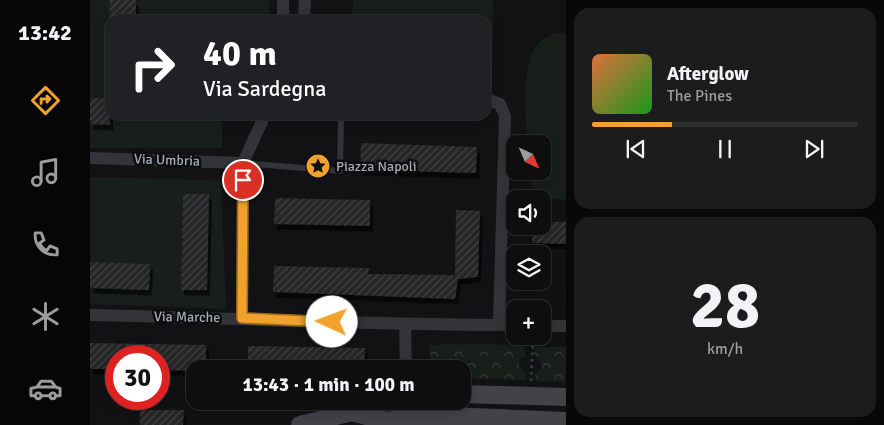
<!DOCTYPE html>
<html lang="it">
<head>
<meta charset="utf-8">
<style>
	:root { --surface:#0e0e0f; --page:#1c1c1d; --text:#f1f3f6; --muted:#9b9c9e; --line:#2e2e2f; --accent:#f0a22d }
	body { margin:0; font-family:Signika,sans-serif; background:var(--page); color:var(--text); height:100vh; display:flex; flex-direction:column; font-size:19px; white-space:nowrap }
	* { box-sizing:border-box; margin:0 }
	p { font-size:16px; color:var(--muted) }
	.icon { flex:none; width:28px; height:28px; fill:none; stroke:currentColor; stroke-width:2; stroke-linecap:round; stroke-linejoin:round }
	.map { position:relative; flex:1; overflow:hidden }
	.side { display:flex; flex-direction:column; gap:8px; padding:8px; background:#080808; width:318px }
	.side>* { flex:none }
	.banner { position:absolute; left:15px; top:15px; width:386px; height:105px; border-radius:15px; box-shadow:0 2px 12px #0003,0 0 0 1px var(--line); background:#202124; color:#fff; overflow:hidden }
	.needle { width:32px; rotate:136deg }
	.buttons { position:absolute; left:416px; top:135px; display:grid; gap:10px }
	.buttons a { display:grid; place-items:center; width:45px; height:45px; border-radius:10px; background:var(--surface); box-shadow:0 2px 12px #0003,0 0 0 1px var(--line); font-size:25px }
	.speed { position:absolute; left:15px; top:345px; display:flex; gap:10px; font-size:25px; font-weight:700; text-align:center }
	.speed>* { display:grid; place-content:center; width:65px; height:65px; border-radius:50%; background:var(--surface); box-shadow:0 2px 12px #0003,0 0 0 1px var(--line); line-height:1 }
	.speed .limit { border:8px solid #d22; background:#fff; color:#111 }
	.pin { position:absolute; display:grid; place-items:center; width:42px; height:42px; color:#fff; margin:-21px; border:2px solid #fff; border-radius:50%; box-shadow:0 1px 5px #0007 }
	.me { position:absolute; width:55px; margin:-28px; rotate:272deg; stroke-linejoin:round; filter:drop-shadow(0 0 4px #0008) }
	.turn { display:flex; align-items:center; gap:18px; height:105px; padding:0 15px; font-size:22px }
	.turn .icon { width:65px; height:65px; stroke-width:2.5 }
	.turn b { display:block; font-size:35px; line-height:42px }
	.side .card { flex:1; display:flex; flex-direction:column; justify-content:center; gap:8px; min-width:0; padding:0 18px; border-radius:15px; background:var(--page) }
	.side .dial { align-items:center; gap:0 }
	.dial b { font-size:65px; line-height:1 }
	.song { display:flex; align-items:center; gap:15px }
	.cover { width:60px; height:60px; border-radius:8px; background:linear-gradient(135deg,hsl(20 70% 55%),hsl(120 70% 35%)) }
	.played { height:5px; border-radius:2px; background:linear-gradient(90deg,var(--accent) 30%,var(--line) 30%) }
	.keys { display:flex; justify-content:space-around; direction:ltr }
	.trip { position:absolute; left:96px; top:360px; width:285px; height:50px; border-radius:15px; background:var(--surface); box-shadow:0 2px 12px #0003,0 0 0 1px var(--line); font-weight:700; line-height:50px; text-align:center }
	main { display:flex; flex:1; min-height:0 }
	.tabs { display:flex; flex-direction:column; width:90px; justify-content:space-around; align-items:center; background:#060606; color:var(--muted) }
	.tabs .icon { width:35px; height:35px }
	.tabs .on { color:var(--accent) }
	.tabs b { font-size:22px; color:var(--text) }
	.map>svg:first-child { display:block }
</style>
</head>
<body>
<main>
<nav class="tabs">
<b>13:42</b>
<svg class="icon on" aria-label="directions" viewBox="0 0 24 24"><path d="M12 3l9 9-9 9-9-9zM9 14v-3h6M13 9l2 2-2 2"/></svg>
<svg class="icon" aria-label="music" viewBox="0 0 24 24"><path d="M9 18V5l10-2v13"/><circle cx="6" cy="18" r="3"/><circle cx="16" cy="16" r="3"/></svg>
<svg class="icon" aria-label="phone" viewBox="0 0 24 24"><path d="M5 4h4l2 5-3 2q2 4 5 5l2-3 5 2v4C11 20 4 13 5 4z"/></svg>
<svg class="icon" aria-label="climate" viewBox="0 0 24 24"><path d="M12 3v18M4 7l16 10M4 17L20 7"/></svg>
<svg class="icon" aria-label="car" viewBox="0 0 24 24"><path d="M5 17H2v-5l4-1 3-4h7l3 4 3 1v5h-3M9 17h6M6 11h13"/><circle cx="7" cy="17" r="2"/><circle cx="17" cy="17" r="2"/></svg>
</nav>
<div class="map">
<svg width="477" height="425" viewBox="0 0 477 425">
	<defs>
		<pattern id="park-crowns" width="20" height="18" patternUnits="userSpaceOnUse" patternTransform="scale(1.25)"><rect width="20" height="18" fill="#181e19"/><path d="M2 6a3 3 0 1 1 6 0M12 15a3 3 0 1 1 6 0" fill="none" stroke="#363c38"/></pattern>
		<pattern id="building-hatch" width="6" height="6" patternUnits="userSpaceOnUse" patternTransform="scale(1.25)"><rect width="6" height="6" fill="#252528"/><path d="M-1 1l2-2M0 6l6-6M5 7l2-2" fill="none" stroke="#424245"/></pattern>
		<filter id="shadow"><feDropShadow dx="3" dy="5.5" stdDeviation="0" flood-color="#0009"/></filter>
	</defs>
	<rect width="100%" height="100%" fill="#121214"/>
	<!-- green -->
	<g fill="#181e19">
		<path d="M 0,0 L 179,0 L 179,20 L 20,20 L 20,115 L 132,115 L 132,148 L 0,148 Z"/>
		<path d="M 263,0 L 403,0 L 402,81 L 396,81 L 396,20 L 262,20 Z"/>
		<path d="M 465,33 L 477,34 L 477,199 C 461,202 451,195 441,185 L 438,171 L 452,171 L 452,144 L 437,144 C 437,117 429,60 451,41 C 455,38 461,36 465,33 Z"/>
		<path d="M 0,177 L 131,180 L 136,309 L 0,304 Z"/>
	</g>
	<!-- park -->
	<g fill="url(#park-crowns)">
		<path d="M 396,344 L 434,346 L 436,356 L 430,358 L 429,366 L 436,374 L 437,380 L 373,378 L 372,369 L 340,369 L 340,345 Z"/>
		<path d="M 445,347 L 476,347 L 476,382 L 445,381 L 445,374 L 452,368 L 452,364 L 444,354 Z"/>
	</g>
	<!-- building -->
	<g fill="url(#building-hatch)" filter="url(#shadow)">
		<path d="M 20,0 L 46,0 L 46,20 L 19,20 Z"/>
		<path d="M 0,98 L 20,98 L 20,125 L 0,124 Z"/>
		<path d="M 271,143 L 387,147 L 386,173 L 270,170 Z"/>
		<path d="M 93,194 L 119,194 L 117,290 L 91,290 Z"/>
		<path d="M 185,198 L 280,200 L 280,226 L 184,224 Z"/>
		<path d="M 366,210 L 390,211 L 388,277 L 368,279 L 365,299 L 183,292 L 184,266 L 279,268 L 278,274 L 365,275 Z"/>
		<path d="M 452,222 L 477,222 L 477,244 L 442,243 L 442,226 L 452,226 Z"/>
		<path d="M 0,262 L 60,264 L 59,290 L 0,288 Z"/>
		<path d="M 0,343 L 116,345 L 116,369 L 105,369 L 105,371 L 69,370 L 69,356 L 26,356 L 26,369 L 0,369 Z"/>
		<path d="M 158,346 L 275,348 L 274,369 L 158,369 Z"/>
		<path d="M 50,410 L 94,410 L 93,425 L 50,425 Z"/>
	</g>
	<g fill="none" stroke-linecap="round" stroke-linejoin="round">
		<!-- path -->
		<path stroke="#393b40" stroke-width="3" stroke-dasharray="2.5 4" stroke-linecap="butt" d="M 441,381 L 443,336"/>
		<!-- lane -->
		<g stroke="#333439" stroke-width="6">
			<path d="M 153,163 L 250,171 L 251,115"/>
			<path d="M 292,401 L 293,419"/>
		</g>
		<!-- street -->
		<g stroke="#333439" stroke-width="12">
			<path d="M 193,20 L 193,0"/>
			<path d="M 214,20 L 215,0"/>
			<path d="M 396,99 L 410,104 L 415,116 L 409,325"/>
			<path d="M 0,158 L 153,163"/>
			<path d="M 0,315 C 142,318 283,325 425,325"/>
			<path d="M 152,318 L 153,163 L 175,115"/>
			<path d="M 315,324 L 316,369"/>
			<path d="M 452,326 L 477,326"/>
			<path d="M 318,401 L 319,419"/>
		</g>
		<!-- secondary -->
		<g stroke="#414349" stroke-width="18">
			<path d="M 372,394 L 477,397"/>
			<path d="M 262,412 L 294,421 L 358,416 L 477,421"/>
			<path d="M 210,425 L 262,412 L 284,401"/>
		</g>
	</g>
	<g fill="none" stroke-linecap="round" stroke-linejoin="round">
		<defs>
			<path id="route" d="M 153,180 L 152,318 L 242,322"/>
		</defs>
		<!-- route casing -->
		<use href="#route" stroke="#9c691d" stroke-width="12"/>
		<!-- route -->
		<use href="#route" stroke="#f0a22d" stroke-width="9"/>
	</g>
	<!-- icons -->
	<defs>
		<symbol id="sight-disc" viewBox="-11 -11 22 22"><circle r="9.5" fill="#f0a22d" stroke="#0d0d0f"/><path d="M0-6L1.8-2.2L6-1.7L2.9 1.2L3.7 5.4L0 3.3L-3.7 5.4L-2.9 1.2L-6-1.7L-1.8-2.2Z" fill="#111"/></symbol>
	</defs>
	<g fill-rule="evenodd">
		<use href="#sight-disc" x="214" y="152" width="28" height="28"/>
	</g>
	<g text-anchor="middle" dominant-baseline="central" stroke-width="5" stroke-linejoin="round" paint-order="stroke">
		<!-- street labels -->
		<g font-size="14" fill="#a3aab4" stroke="#0d0d0f">
			<text transform="translate(77 160) rotate(2)">Via Umbria</text>
			<text transform="translate(97 317) rotate(1)">Via Marche</text>
		</g>
		<!-- poi labels -->
		<g font-size="14" fill="#a3aab4" stroke="#0d0d0f" text-anchor="start">
			<text x="246" y="166">Piazza Napoli</text>
		</g>
	</g>
</svg>
<div class="buttons">
<a><svg class="needle" viewBox="-14 -14 28 28"><path d="M0-13l5 13h-10z" fill="#e53935"/><path d="M0 13l5-13h-10z" fill="#9b9c9e"/></svg></a>
<a><svg class="icon" aria-label="sound" viewBox="0 0 24 24"><path d="M4 9h4l5-4v14l-5-4H4zM17 9q2 3 0 6"/></svg></a>
<a><svg class="icon" aria-label="layers" viewBox="0 0 24 24"><path d="M12 4l9 5-9 5-9-5zM3 14l9 5 9-5"/></svg></a>
<a>+</a>
</div>
<div class="speed"><div class="limit">30</div></div>
<div class="pin" style="left:153px;top:180px;background:#d93025"><svg class="icon" aria-label="arrive" viewBox="0 0 24 24"><path d="M6 21V4h12l-3 4 3 4H6"/></svg></div>
<svg class="me" style="left:242px;top:322px" viewBox="-20 -20 40 40"><circle r="19" fill="#fff"/><path d="M0-13L10 11 0 6-10 11z" fill="#f0a22d"/></svg>
<div class="trip">13:43 · 1 min · 100 m</div>
<div class="banner">
<div class="turn"><svg class="icon" aria-label="right" viewBox="0 0 24 24"><path d="M7 20v-9h11M14 6l5 5-5 5"/></svg><div><b>40 m</b>Via Sardegna</div></div>
</div>
</div>
<section class="side">
<div class="card">
<div class="song"><i class="cover"></i><div><b>Afterglow</b><p>The Pines</p></div></div>
<div class="played"></div>
<div class="keys"><svg class="icon" aria-label="previous" viewBox="0 0 24 24"><path d="M18 5L8 12l10 7zM5 5v14"/></svg><svg class="icon" aria-label="pause" viewBox="0 0 24 24"><path d="M8 5v14M16 5v14"/></svg><svg class="icon" aria-label="next" viewBox="0 0 24 24"><path d="M6 5l10 7-10 7zM19 5v14"/></svg></div>
</div>
<div class="card dial"><b>28</b><p>km/h</p></div>
</section>
</main>
</body>
</html>
